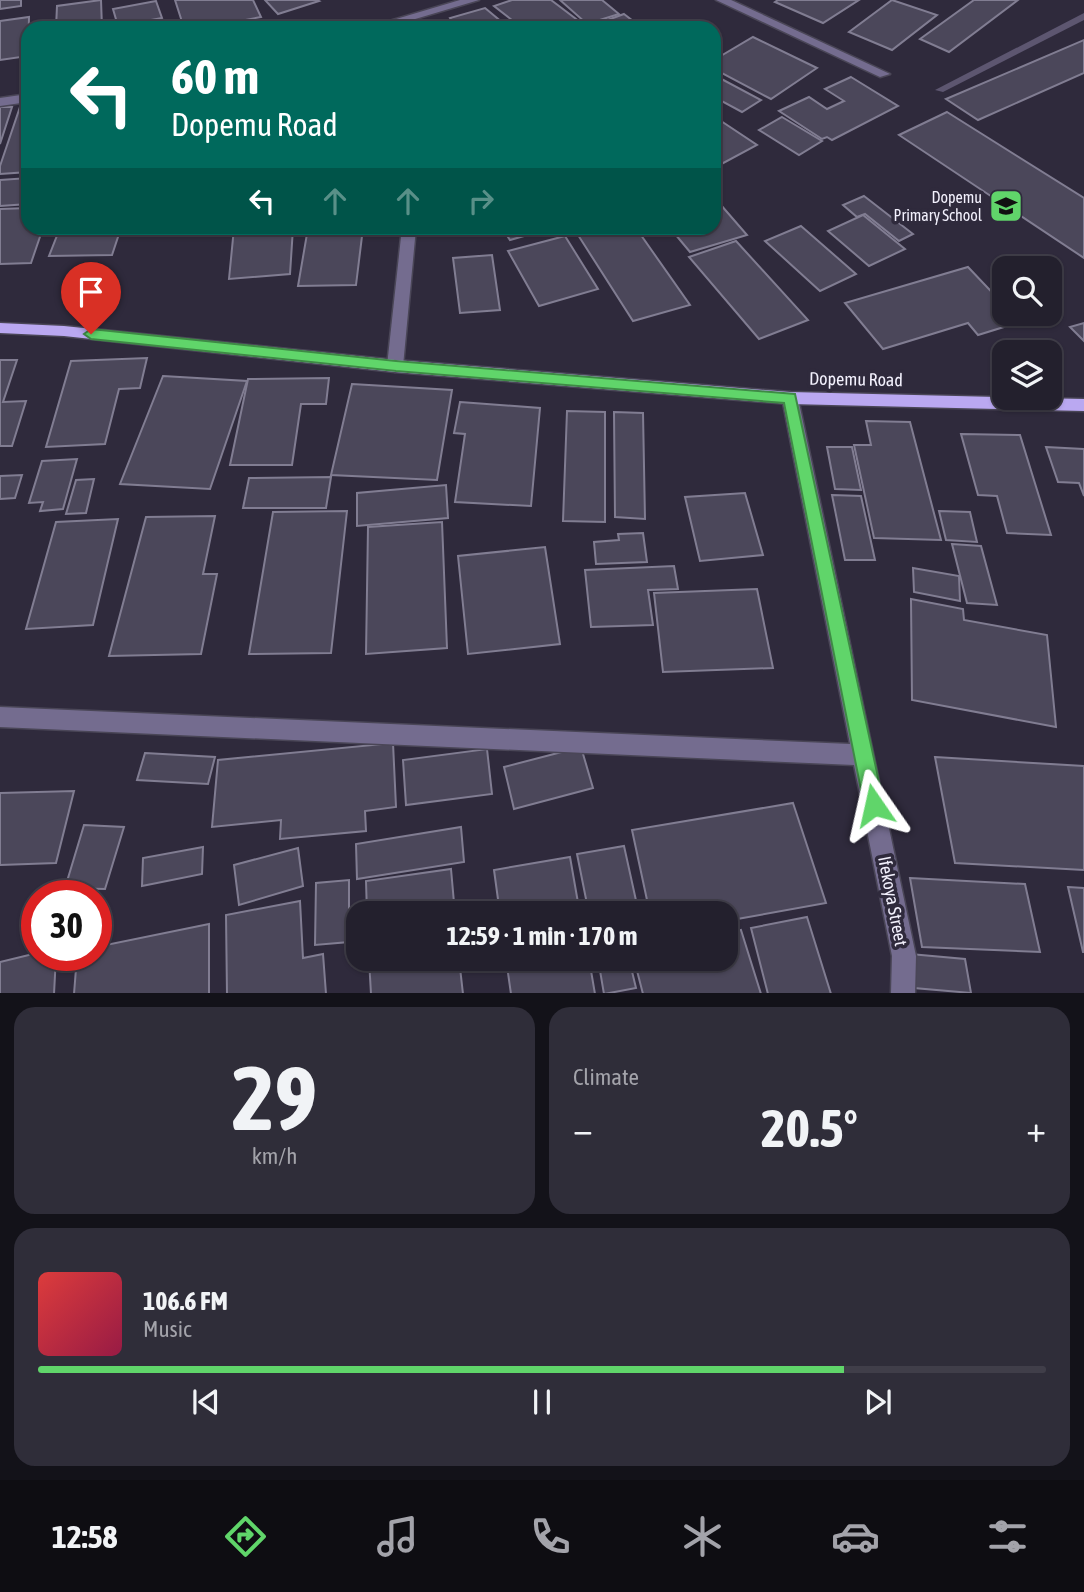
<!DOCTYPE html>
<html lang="en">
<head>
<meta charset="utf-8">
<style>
	:root { --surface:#23202d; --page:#2f2d39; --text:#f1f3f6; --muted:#a3a3aa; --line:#403e49; --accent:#60d56a }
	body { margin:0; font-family:"Asap Condensed",sans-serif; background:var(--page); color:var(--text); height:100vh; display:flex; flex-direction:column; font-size:26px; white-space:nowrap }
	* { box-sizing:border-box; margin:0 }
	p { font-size:23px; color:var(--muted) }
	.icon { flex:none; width:38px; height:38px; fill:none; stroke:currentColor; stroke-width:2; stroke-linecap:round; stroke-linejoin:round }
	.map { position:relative; height:993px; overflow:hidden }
	.side { display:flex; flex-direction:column; gap:14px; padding:14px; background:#131219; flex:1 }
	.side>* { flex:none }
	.banner { position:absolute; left:21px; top:21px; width:700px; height:214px; border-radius:21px; box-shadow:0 2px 5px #0004,0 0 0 2px var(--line); background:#00695c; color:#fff; overflow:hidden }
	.controls { position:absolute; left:992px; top:256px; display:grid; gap:14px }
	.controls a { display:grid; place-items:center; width:70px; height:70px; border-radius:14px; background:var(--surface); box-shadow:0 2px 5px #0004,0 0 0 2px var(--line); font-size:35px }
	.speed { position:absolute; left:21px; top:880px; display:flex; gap:14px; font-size:35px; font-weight:700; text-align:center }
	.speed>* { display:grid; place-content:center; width:91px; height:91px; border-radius:50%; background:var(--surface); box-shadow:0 2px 5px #0004,0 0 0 2px var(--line); line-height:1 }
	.speed .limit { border:10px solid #d22; background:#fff; color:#111 }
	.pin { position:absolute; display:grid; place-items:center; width:60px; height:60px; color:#fff; margin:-72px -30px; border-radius:50% 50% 50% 0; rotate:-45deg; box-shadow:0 0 7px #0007 }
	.pin .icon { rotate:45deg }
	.me { position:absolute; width:77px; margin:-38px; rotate:349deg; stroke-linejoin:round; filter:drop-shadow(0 0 5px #0008) }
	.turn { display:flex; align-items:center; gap:24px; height:147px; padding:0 35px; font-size:32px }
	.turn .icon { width:91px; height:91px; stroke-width:2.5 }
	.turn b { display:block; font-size:49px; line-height:60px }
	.lanes { display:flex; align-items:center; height:66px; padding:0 35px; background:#0003; justify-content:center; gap:35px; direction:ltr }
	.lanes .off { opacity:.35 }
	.big { font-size:52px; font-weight:700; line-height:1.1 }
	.side .widget { flex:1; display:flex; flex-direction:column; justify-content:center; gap:10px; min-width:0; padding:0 24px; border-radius:21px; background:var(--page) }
	.side .dial { align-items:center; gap:0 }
	.dial b { font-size:91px; line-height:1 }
	.song { display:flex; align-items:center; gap:21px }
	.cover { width:84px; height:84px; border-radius:10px; background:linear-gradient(135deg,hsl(0 70% 55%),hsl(340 70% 35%)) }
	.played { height:7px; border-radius:4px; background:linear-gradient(90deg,var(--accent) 80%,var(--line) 80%) }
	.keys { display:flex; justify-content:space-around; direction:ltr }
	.heat { display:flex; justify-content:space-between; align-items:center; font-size:38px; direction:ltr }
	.side .tiles { flex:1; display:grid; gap:14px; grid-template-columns:1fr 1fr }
	.widget:last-child { grid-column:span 2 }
	.trip { position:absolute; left:346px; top:901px; width:392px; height:70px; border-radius:21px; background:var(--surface); box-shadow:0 2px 5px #0004,0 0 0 2px var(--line); font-weight:700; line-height:70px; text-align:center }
	.dock { display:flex; height:112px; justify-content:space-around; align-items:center; background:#0e0d12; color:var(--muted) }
	.dock .icon { width:49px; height:49px }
	.dock .selected { color:var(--accent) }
	.dock b { font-size:32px; color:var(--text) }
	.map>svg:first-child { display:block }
</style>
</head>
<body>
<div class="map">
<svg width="1084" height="994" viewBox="0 0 1084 994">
	<rect width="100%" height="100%" fill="#2f2a3c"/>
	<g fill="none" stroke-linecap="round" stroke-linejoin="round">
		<!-- stream -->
		<path fill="#5d5670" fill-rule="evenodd" d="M 1084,13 L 1084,20 L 943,92 L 935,90 Z"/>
	</g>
	<!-- building -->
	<g fill="#4b475a" stroke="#817d92" stroke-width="2">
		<path d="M 0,0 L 21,0 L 21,6 L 0,9 Z"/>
		<path d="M 101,0 L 102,28 L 56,28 L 57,6 Z"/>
		<path d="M 175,0 L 253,0 L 261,17 L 203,28 L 184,28 Z"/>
		<path d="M 265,0 L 317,0 L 319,1 L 278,14 Z"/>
		<path d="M 512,0 L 551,0 L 588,28 L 522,28 L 494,6 Z"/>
		<path d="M 560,0 L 602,0 L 619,14 L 587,24 Z"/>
		<path d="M 778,0 L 859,0 L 823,23 L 775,2 Z"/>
		<path d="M 892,0 L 937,15 L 892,50 L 849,32 Z"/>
		<path d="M 974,0 L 1018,0 L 949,52 L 920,39 Z"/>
		<path d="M 156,1 L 162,18 L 118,26 L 113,9 Z"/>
		<path d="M 485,8 L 509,28 L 447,28 L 455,26 L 450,18 Z"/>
		<path d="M 624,14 L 642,28 L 591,26 Z"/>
		<path d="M 29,17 L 28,56 L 0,60 L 0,21 Z"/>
		<path d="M 753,37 L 817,68 L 771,99 L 714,69 L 714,60 Z"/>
		<path d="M 1084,40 L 1084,73 L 978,120 L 946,99 Z"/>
		<path d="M 714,75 L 761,100 L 742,112 L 714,97 Z"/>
		<path d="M 851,77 L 898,106 L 832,140 L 827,137 L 822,139 L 779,111 L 809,97 L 827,109 L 844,101 L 825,89 Z"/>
		<path d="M 28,106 L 28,172 L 0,174 L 0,166 L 20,107 Z"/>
		<path d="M 0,107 L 12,107 L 0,144 Z"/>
		<path d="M 947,112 L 1084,198 L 1084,258 L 899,135 Z"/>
		<path d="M 782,117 L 822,141 L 799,155 L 759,130 Z"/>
		<path d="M 718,119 L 757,145 L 714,168 L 714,120 Z"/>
		<path d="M 28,178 L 28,204 L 0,206 L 0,180 Z"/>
		<path d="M 864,196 L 913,234 L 899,241 L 865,214 L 857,217 L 843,205 Z"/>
		<path d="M 714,197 L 747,235 L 690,252 L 670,228 L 714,228 Z"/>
		<path d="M 28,208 L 28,228 L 43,228 L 31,263 L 0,264 L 0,209 Z"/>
		<path d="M 863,215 L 905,249 L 869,266 L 828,231 Z"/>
		<path d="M 801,226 L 856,274 L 820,291 L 765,241 Z"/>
		<path d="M 60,228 L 121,228 L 112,255 L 49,256 Z"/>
		<path d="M 234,228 L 293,228 L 290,274 L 229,279 Z"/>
		<path d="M 308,228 L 363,228 L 356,285 L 298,286 Z"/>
		<path d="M 502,228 L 552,228 L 510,240 Z"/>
		<path d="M 607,228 L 636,228 L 690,305 L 633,321 L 578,235 Z"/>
		<path d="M 565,236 L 598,289 L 539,306 L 508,251 Z"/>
		<path d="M 736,241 L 808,320 L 759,339 L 689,257 Z"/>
		<path d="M 492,255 L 500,310 L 460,313 L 453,258 Z"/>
		<path d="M 968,267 L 1004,305 L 1004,313 L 1012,313 L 1020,322 L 978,335 L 968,323 L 883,349 L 845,303 Z"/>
		<path d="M 1084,323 L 1084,341 L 1070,327 Z"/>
		<path d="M 147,358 L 140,388 L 119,389 L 105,444 L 46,447 L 71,361 Z"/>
		<path d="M 0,360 L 17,360 L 3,402 L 26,401 L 12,446 L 0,446 Z"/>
		<path d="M 163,376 L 247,381 L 210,489 L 120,484 Z"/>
		<path d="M 329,378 L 326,404 L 301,404 L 292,465 L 230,465 L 248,379 Z"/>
		<path d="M 352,384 L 452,390 L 437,480 L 331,475 Z"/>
		<path d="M 460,402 L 540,408 L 531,506 L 455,502 L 465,434 L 454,433 Z"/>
		<path d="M 567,411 L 605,412 L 605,522 L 563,521 Z"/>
		<path d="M 614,412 L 643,413 L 645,519 L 615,517 Z"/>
		<path d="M 866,421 L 910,422 L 941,540 L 874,538 L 854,445 L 871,445 Z"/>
		<path d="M 961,434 L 1020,435 L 1051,535 L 1007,533 L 997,496 L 978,495 Z"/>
		<path d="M 827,447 L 852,447 L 861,490 L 835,489 Z"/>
		<path d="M 1046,447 L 1084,449 L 1084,496 L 1079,483 L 1058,482 Z"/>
		<path d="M 77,459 L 63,509 L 40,511 L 43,502 L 29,503 L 42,461 Z"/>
		<path d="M 22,475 L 15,498 L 0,499 L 0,476 Z"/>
		<path d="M 331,477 L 326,508 L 243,508 L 249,478 Z"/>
		<path d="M 94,479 L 86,513 L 66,514 L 76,480 Z"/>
		<path d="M 446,485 L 448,518 L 357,526 L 357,493 Z"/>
		<path d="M 745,493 L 763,555 L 700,561 L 685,497 Z"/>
		<path d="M 832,495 L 861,496 L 875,560 L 845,560 Z"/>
		<path d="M 347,511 L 331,653 L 249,654 L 273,512 Z"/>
		<path d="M 939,511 L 970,512 L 977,542 L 946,540 Z"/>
		<path d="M 215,516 L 203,574 L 217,574 L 201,654 L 109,656 L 146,517 Z"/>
		<path d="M 118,519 L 93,625 L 26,629 L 56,522 Z"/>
		<path d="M 442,522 L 447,648 L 366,654 L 368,527 Z"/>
		<path d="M 643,533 L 647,562 L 596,564 L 594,542 L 619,540 L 618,534 Z"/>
		<path d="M 952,544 L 981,546 L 997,605 L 967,603 Z"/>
		<path d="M 545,547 L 560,644 L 468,654 L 458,556 Z"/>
		<path d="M 674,566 L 678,589 L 648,590 L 653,625 L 591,627 L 585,570 Z"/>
		<path d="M 913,568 L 959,576 L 960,601 L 914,592 Z"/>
		<path d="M 757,589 L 773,668 L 663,672 L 654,593 Z"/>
		<path d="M 911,599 L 963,609 L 964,620 L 1047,635 L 1056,727 L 912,700 Z"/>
		<path d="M 393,743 L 396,807 L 365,811 L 366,831 L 280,839 L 281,820 L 212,827 L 218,760 Z"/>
		<path d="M 581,747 L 593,788 L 514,809 L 504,767 Z"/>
		<path d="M 487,749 L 492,794 L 406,805 L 403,760 Z"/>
		<path d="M 145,753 L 215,757 L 208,784 L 137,780 Z"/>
		<path d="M 935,757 L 1084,766 L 1084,870 L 955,863 Z"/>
		<path d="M 74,791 L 56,863 L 0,865 L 0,793 Z"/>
		<path d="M 793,803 L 826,903 L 726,921 L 726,914 L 650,914 L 632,830 Z"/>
		<path d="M 84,825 L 124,827 L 105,889 L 65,888 Z"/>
		<path d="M 461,827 L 464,862 L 357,879 L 356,844 Z"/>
		<path d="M 624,846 L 639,914 L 589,914 L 577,854 Z"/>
		<path d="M 203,847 L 202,874 L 142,886 L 143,858 Z"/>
		<path d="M 298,848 L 303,886 L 239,905 L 234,865 Z"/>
		<path d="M 570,857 L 580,914 L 500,914 L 494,870 Z"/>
		<path d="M 451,869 L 455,914 L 367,914 L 366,881 Z"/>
		<path d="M 910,878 L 1025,884 L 1040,952 L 922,947 Z"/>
		<path d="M 349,880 L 349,942 L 315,945 L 316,883 Z"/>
		<path d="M 1068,887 L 1084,888 L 1084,952 L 1083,952 Z"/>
		<path d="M 300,901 L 303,958 L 323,954 L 326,994 L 227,994 L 226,915 Z"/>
		<path d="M 807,917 L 831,994 L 768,994 L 751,928 Z"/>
		<path d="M 209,924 L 209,994 L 74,994 L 77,956 L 96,956 L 96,947 Z"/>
		<path d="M 741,930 L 761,994 L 643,994 L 634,959 L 726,959 L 726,933 Z"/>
		<path d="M 37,953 L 37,956 L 56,956 L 54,994 L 0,994 L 0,962 Z"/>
		<path d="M 910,954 L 965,959 L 971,993 L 914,988 Z"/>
		<path d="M 369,959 L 459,959 L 463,994 L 371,994 Z"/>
		<path d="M 506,959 L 589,959 L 595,994 L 511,994 Z"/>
		<path d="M 598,959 L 629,959 L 636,988 L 604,994 Z"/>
	</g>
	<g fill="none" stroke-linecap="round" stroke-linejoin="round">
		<defs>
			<g id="minor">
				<path d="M 460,0 L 479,0 L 385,28 L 366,28 Z"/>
				<path d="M 716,0 L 731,0 L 890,74 L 880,77 Z"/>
				<path d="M 28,94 L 28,102 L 0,106 L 0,98 Z"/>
				<path d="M 402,228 L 416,228 L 403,366 L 395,372 L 387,366 Z"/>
				<path d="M 790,392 L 798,398 L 916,956 L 915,994 L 891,994 L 892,956 L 854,765 L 0,727 L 0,707 L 850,744 L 782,398 Z"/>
			</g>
			<path id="major" d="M 0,323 L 64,326 L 395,360 L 790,392 L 1084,399 L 1084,411 L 790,404 L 395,372 L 64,336 L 0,333 Z"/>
		</defs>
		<!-- minor casing -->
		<use href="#minor" stroke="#4a4657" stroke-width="3"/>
		<!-- major casing -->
		<use href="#major" stroke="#4a4657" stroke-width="3"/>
		<!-- minor -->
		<use href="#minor" fill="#746c8f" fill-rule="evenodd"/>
		<!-- major -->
		<use href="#major" fill="#baa8f1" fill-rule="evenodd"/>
	</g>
	<!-- route -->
	<path fill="#60d56a" stroke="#3e8a45" stroke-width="2" d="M 91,329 L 396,361 L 795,394 L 884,805 L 881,812 L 874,815 L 867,812 L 864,805 L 784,403 L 396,371 L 91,339 L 84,334 Z"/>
	<!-- icons -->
	<defs>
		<symbol id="school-square" viewBox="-11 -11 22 22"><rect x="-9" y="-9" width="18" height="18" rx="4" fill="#60d56a" stroke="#2f2a3c"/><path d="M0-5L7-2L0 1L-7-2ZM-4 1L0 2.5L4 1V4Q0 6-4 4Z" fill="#111"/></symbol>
	</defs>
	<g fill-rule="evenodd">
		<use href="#school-square" x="987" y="187" width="38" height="38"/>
	</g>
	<g text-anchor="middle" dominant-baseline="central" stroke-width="7" stroke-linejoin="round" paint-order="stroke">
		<!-- far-poi labels -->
		<g font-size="16" fill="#f3f1fd" stroke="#2f2a3c" text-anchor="end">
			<text x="982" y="197">Dopemu<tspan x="982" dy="18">Primary School</tspan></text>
		</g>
		<!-- street labels -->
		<g font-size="18" fill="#f3f1fd" stroke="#2f2a3c">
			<text transform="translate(856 379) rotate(1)">Dopemu Road</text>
			<text transform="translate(893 901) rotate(79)">Ifekoya Street</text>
		</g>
	</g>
</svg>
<div class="controls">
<a><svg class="icon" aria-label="search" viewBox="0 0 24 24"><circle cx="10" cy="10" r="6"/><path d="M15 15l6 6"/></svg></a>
<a><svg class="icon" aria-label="layers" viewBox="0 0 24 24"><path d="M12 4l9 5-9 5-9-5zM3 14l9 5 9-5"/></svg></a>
</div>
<div class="speed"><div class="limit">30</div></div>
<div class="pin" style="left:91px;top:334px;background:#d93025"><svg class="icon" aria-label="arrive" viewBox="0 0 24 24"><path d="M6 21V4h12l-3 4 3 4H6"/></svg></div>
<svg class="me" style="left:874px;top:805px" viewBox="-20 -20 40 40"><path d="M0-17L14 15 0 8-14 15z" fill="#60d56a" stroke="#fff" stroke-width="4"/></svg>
<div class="trip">12:59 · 1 min · 170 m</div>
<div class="banner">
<div class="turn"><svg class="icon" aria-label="left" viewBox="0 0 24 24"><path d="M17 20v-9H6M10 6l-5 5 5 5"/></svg><div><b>60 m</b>Dopemu Road</div></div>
<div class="lanes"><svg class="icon" aria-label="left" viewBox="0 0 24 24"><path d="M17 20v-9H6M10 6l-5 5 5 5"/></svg><svg class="icon off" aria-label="ahead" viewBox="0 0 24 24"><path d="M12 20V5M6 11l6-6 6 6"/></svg><svg class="icon off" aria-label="ahead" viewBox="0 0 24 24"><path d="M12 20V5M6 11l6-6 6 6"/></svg><svg class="icon off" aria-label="right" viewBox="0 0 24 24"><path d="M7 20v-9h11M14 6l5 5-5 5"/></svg></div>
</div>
</div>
<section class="side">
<div class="tiles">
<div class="widget dial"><b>29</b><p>km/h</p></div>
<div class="widget"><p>Climate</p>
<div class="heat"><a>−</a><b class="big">20.5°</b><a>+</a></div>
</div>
<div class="widget">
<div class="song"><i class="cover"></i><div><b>106.6 FM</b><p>Music</p></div></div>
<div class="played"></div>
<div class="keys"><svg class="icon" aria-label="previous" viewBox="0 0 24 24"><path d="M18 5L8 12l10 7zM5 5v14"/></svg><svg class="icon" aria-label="pause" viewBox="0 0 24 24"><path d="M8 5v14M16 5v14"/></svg><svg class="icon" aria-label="next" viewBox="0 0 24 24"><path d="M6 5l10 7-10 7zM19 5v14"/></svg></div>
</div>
</div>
</section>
<nav class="dock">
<b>12:58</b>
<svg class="icon selected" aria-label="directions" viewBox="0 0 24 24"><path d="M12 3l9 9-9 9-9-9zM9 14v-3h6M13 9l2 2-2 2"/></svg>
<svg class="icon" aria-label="music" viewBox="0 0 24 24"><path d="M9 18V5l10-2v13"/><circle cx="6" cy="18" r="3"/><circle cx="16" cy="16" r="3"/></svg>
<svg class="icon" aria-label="phone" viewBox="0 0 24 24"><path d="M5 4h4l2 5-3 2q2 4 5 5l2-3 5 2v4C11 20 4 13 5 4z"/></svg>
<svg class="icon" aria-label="climate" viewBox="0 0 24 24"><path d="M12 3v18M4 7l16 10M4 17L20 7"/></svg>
<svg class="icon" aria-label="car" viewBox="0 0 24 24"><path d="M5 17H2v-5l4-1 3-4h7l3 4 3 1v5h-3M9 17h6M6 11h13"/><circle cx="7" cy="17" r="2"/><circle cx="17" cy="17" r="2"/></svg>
<svg class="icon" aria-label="filters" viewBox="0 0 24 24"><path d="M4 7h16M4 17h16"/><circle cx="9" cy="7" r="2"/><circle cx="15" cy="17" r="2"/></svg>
</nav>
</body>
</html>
